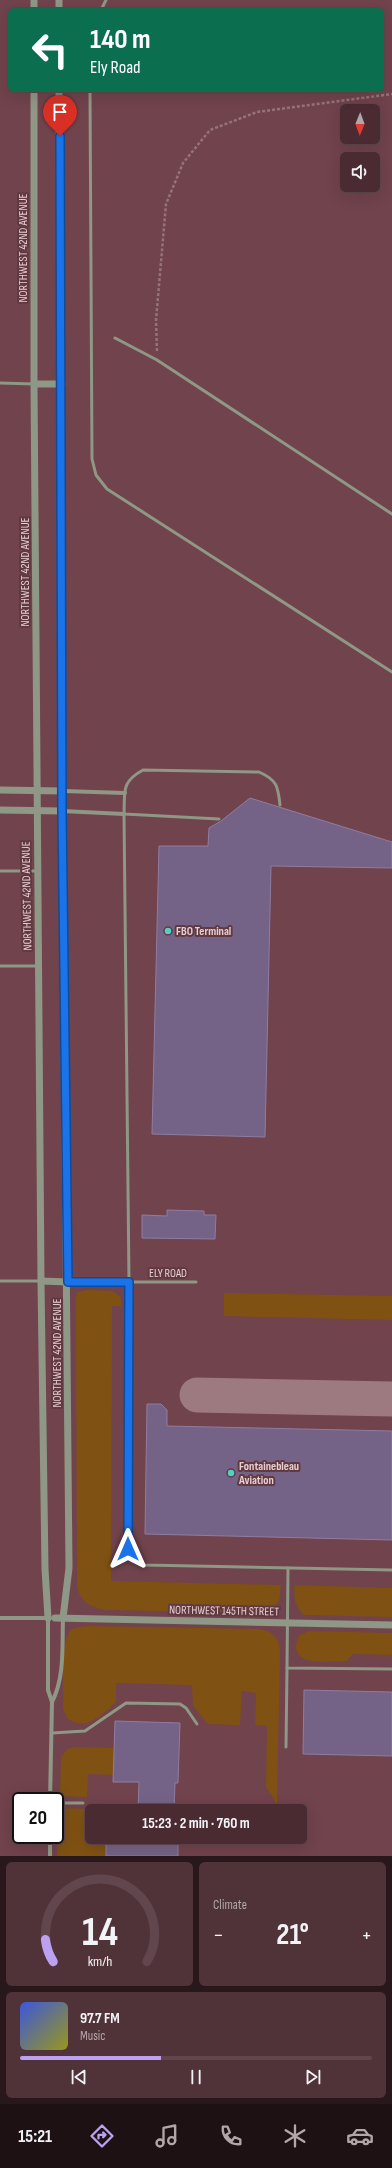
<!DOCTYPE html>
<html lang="en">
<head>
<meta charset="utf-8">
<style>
	:root { --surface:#492b31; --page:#503339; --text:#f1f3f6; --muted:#b1a7ab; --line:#61474d; --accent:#bca0f2 }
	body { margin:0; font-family:"Sofia Sans Condensed",sans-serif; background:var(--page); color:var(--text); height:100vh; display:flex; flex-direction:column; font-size:15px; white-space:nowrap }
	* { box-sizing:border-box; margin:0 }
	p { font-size:13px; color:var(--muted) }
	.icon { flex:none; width:22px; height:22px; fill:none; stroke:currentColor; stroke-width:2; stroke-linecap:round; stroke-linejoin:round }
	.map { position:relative; height:1856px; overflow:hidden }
	.drawer { display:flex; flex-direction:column; gap:6px; padding:6px; background:#28181b; flex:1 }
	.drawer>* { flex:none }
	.banner { position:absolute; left:8px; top:8px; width:376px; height:84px; border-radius:6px; box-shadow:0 4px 16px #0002,0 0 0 1px var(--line); background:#0b6e4f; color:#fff; overflow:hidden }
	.needle { width:26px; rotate:181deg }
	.tools { position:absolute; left:340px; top:104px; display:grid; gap:8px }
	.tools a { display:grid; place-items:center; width:40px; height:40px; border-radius:6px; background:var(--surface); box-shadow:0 4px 16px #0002,0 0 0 1px var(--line); font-size:20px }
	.speed { position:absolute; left:12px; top:1792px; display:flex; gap:8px; font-size:20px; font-weight:700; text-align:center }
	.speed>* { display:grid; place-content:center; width:52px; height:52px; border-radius:50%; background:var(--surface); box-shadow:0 4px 16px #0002,0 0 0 1px var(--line); line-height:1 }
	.speed .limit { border:2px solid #111; border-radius:6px; background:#fff; color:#111 }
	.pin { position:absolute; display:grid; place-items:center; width:34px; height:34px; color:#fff; margin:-41px -17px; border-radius:50% 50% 50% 0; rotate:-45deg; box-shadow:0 0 4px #0007 }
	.pin .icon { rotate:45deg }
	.me { position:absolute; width:44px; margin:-22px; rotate:0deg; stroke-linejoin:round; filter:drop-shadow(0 0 3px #0008) }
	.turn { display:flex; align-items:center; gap:14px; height:84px; padding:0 16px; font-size:18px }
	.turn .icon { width:52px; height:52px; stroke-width:2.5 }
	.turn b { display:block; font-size:28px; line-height:34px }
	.big { font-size:30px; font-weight:700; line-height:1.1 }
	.drawer .card { flex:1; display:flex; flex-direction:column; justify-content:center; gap:6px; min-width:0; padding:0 14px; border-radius:6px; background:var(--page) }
	.drawer .dial { align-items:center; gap:0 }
	.dial svg { height:104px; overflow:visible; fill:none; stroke:var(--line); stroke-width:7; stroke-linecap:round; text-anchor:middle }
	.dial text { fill:var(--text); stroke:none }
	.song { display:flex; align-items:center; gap:12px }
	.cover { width:48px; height:48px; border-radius:6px; background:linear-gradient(135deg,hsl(230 70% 55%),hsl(60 70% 35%)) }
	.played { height:4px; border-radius:2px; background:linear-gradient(90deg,var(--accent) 40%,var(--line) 40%) }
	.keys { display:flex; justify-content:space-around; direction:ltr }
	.heat { display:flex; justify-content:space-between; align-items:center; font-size:22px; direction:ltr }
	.drawer .tiles { flex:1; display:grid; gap:6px; grid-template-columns:1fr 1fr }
	.card:last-child { grid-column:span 2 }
	.trip { position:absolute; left:85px; top:1804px; width:222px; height:40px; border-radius:6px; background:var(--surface); box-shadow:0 4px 16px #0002,0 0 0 1px var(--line); font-weight:700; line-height:40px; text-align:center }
	.menu { display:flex; height:64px; justify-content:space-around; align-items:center; background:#1d1114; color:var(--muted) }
	.menu .icon { width:28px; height:28px }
	.menu .current { color:var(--accent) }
	.menu b { font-size:18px; color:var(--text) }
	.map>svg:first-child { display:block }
</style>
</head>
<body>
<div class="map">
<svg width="392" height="1856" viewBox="0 0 392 1856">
	<rect width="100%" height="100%" fill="#613941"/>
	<!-- built -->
	<path fill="#71434c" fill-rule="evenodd" d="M 0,0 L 392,0 L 392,1856 L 0,1856 ZM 10,10 L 382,10 L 382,90 L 10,90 ZM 347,111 L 373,111 L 373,137 L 347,137 ZM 347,159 L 373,159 L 373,185 L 347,185 ZM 21,1801 L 55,1801 L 55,1835 L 21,1835 ZM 92,1811 L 300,1811 L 300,1837 L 92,1837 Z"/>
	<!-- green -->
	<g fill="#7f5113">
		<path d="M 89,1290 L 113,1291 L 121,1298 L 121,1306 L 112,1306 L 111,1581 L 281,1585 L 279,1601 L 269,1613 L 105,1610 C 91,1608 80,1601 77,1587 L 76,1297 L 77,1292 Z"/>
		<path d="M 224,1293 L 392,1296 L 392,1320 L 224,1316 Z"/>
		<path d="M 294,1585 L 392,1588 L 392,1617 L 306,1615 L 302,1614 L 295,1602 Z"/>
		<path d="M 88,1626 L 259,1629 C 273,1631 279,1638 280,1651 L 277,1804 L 266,1787 L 267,1726 L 255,1725 L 256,1693 L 242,1691 L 240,1725 L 208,1724 L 193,1706 L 192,1685 L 116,1683 L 116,1702 C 102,1714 87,1733 67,1718 L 63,1709 C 64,1692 60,1643 70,1631 C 75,1626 81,1627 88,1626 Z"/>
		<path d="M 309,1631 L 392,1633 L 392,1655 L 353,1654 L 347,1661 C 333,1661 297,1667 296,1647 C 296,1642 297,1639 300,1635 Z"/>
		<path d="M 75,1747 L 114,1748 L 113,1775 L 88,1774 L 87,1797 L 60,1796 L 61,1757 L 67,1749 Z"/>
		<path d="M 59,1808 L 89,1809 L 89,1822 L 92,1823 L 92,1837 L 106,1837 L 106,1856 L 57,1856 Z"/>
	</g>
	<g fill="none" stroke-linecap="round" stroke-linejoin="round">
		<!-- taxiway -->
		<path stroke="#9c7a80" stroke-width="35" d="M 197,1395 L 392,1399"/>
	</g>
	<!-- building -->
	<g fill="#756387" stroke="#8f7da1">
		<path d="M 250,798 L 392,842 L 392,868 L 271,866 L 265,1137 L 152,1134 L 159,846 L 208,846 L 209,828 L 221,821 Z"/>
		<path d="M 167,1210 L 204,1211 L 204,1215 L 216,1215 L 215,1239 L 142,1238 L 142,1215 L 167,1216 Z"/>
		<path d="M 147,1404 L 161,1404 L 167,1410 L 167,1426 L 392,1431 L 392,1540 L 145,1534 Z"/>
		<path d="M 304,1690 L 392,1692 L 392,1756 L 303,1754 Z"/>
		<path d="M 115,1721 L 180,1723 L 178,1783 L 175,1783 L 174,1811 L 138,1811 L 139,1782 L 113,1782 Z"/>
		<rect x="106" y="1837" width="72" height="19"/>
	</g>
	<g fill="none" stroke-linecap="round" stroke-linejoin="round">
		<!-- path -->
		<path stroke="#96737a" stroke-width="2.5" stroke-dasharray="3 2" stroke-linecap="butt" d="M 157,351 L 156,320 L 166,204 L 183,163 L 210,130 L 257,112 L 392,94"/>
		<!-- service -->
		<g stroke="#8f9786" stroke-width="3">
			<path d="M 101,10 L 106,0"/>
			<path d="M 90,90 L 92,459 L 96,475 L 107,489 L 392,672"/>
			<path d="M 115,338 L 157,360 L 392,514"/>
			<path d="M 0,383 L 34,384"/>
			<path d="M 124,814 L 129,1282 L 128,1549 C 131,1559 135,1562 144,1565 L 392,1570"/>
			<path d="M 219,819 L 124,814 C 125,791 121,782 143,770 L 259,772 C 277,780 278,786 280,805"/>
			<path d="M 0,871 L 37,871"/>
			<path d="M 0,966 L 38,966"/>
			<path d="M 0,1281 L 40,1281"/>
			<path d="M 68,1282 L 196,1282"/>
			<path d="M 288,1568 L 287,1668 L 392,1669"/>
			<path d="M 52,1733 L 85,1731 L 126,1703 L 180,1704 L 186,1708 L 197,1724"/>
			<path d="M 286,1747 L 287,1668"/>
			<path d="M 55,1803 L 83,1803"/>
		</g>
		<!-- minor -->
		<g stroke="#8f9786" stroke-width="4">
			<path d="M 63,791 L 125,793"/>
			<path d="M 62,811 L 124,814"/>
			<path d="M 0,1618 L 50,1618"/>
			<path d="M 48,1618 L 48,1690 L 52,1702 L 50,1801"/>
			<path d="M 52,1702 C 65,1677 62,1645 63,1618"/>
			<path d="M 50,1856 L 50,1835"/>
		</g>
		<!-- tertiary -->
		<g stroke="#8f9786" stroke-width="7">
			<path d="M 34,0 L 34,10"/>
			<path d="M 59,0 L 59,10"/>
			<path d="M 34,90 L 34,384 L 41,1281 L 45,1569 L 48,1618"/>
			<path d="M 59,90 L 62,811 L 69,1568 L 63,1618"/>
			<path d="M 34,384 L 62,384"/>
			<path d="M 0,790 L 63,791"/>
			<path d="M 0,810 L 62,811"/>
			<path d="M 41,1281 L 68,1282"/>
			<path d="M 55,1618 L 392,1625"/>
		</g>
	</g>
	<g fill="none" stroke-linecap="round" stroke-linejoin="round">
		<defs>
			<path id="route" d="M 60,136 L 62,811 L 68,1282 L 129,1282 L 128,1549"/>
		</defs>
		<!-- route casing -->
		<use href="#route" stroke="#114b97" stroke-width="10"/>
		<!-- route -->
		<use href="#route" stroke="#1a73e8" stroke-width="7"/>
	</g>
	<!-- markers -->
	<g fill="#56cec4" stroke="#613941" stroke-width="1.5">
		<circle cx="168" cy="931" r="4"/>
		<circle cx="231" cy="1473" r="4"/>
	</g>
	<g text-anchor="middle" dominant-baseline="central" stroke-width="4" stroke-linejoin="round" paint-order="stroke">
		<!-- street labels -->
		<g font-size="12" fill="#e8ced2" stroke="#613941">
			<text transform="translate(23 248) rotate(-90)">NORTHWEST 42ND AVENUE</text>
			<text transform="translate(25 572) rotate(-90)">NORTHWEST 42ND AVENUE</text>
			<text transform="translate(27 896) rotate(-91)">NORTHWEST 42ND AVENUE</text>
			<text x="168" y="1273">ELY ROAD</text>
			<text transform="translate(57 1353) rotate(-90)">NORTHWEST 42ND AVENUE</text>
			<text transform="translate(224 1611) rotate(1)">NORTHWEST 145TH STREET</text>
		</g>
		<!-- poi labels -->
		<g font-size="12" font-weight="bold" fill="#e8ced2" stroke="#613941" text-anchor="start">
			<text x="176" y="931">FBO Terminal</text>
			<text x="239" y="1466">Fontainebleau<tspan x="239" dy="14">Aviation</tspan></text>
		</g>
	</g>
</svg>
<div class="tools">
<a><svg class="needle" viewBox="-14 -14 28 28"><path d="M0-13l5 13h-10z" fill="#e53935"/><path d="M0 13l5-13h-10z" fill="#b1a7ab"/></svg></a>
<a><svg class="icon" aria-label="sound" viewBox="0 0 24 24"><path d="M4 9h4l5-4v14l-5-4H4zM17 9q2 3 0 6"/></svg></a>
</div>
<div class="speed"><div class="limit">20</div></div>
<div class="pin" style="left:60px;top:136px;background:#d93025"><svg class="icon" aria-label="arrive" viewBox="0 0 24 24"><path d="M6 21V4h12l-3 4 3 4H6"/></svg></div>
<svg class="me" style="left:128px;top:1549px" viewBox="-20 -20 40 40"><path d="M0-17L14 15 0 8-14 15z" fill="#1a73e8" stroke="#fff" stroke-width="4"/></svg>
<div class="trip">15:23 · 2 min · 760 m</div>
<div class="banner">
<div class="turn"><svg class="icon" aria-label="left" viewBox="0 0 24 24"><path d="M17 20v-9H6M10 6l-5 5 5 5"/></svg><div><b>140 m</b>Ely Road</div></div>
</div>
</div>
<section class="drawer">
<div class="tiles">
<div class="card dial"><svg viewBox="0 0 100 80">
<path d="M14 69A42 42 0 1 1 86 69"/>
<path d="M14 69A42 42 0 0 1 8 52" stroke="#bca0f2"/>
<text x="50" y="56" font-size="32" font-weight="700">14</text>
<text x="50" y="72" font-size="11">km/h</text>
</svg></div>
<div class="card"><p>Climate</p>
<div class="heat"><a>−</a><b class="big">21°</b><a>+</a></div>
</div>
<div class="card">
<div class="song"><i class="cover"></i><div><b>97.7 FM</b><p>Music</p></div></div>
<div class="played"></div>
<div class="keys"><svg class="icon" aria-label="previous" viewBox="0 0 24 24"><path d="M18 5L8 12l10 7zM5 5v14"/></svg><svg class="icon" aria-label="pause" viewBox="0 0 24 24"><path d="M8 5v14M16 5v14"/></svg><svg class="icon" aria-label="next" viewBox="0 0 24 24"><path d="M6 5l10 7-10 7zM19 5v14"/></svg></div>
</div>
</div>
</section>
<nav class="menu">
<b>15:21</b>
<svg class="icon current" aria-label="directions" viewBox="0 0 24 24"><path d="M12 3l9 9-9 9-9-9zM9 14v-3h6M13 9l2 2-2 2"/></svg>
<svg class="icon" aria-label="music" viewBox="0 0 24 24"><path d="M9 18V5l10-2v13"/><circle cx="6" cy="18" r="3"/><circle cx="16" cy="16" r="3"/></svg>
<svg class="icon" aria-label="phone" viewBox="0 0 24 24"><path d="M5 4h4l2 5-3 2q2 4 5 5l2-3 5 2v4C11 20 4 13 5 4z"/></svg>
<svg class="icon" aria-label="climate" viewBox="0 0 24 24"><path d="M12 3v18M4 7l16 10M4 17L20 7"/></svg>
<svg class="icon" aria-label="car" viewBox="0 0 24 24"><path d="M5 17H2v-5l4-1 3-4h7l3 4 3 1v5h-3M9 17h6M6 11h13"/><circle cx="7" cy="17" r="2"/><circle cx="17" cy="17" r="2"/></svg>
</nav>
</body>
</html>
